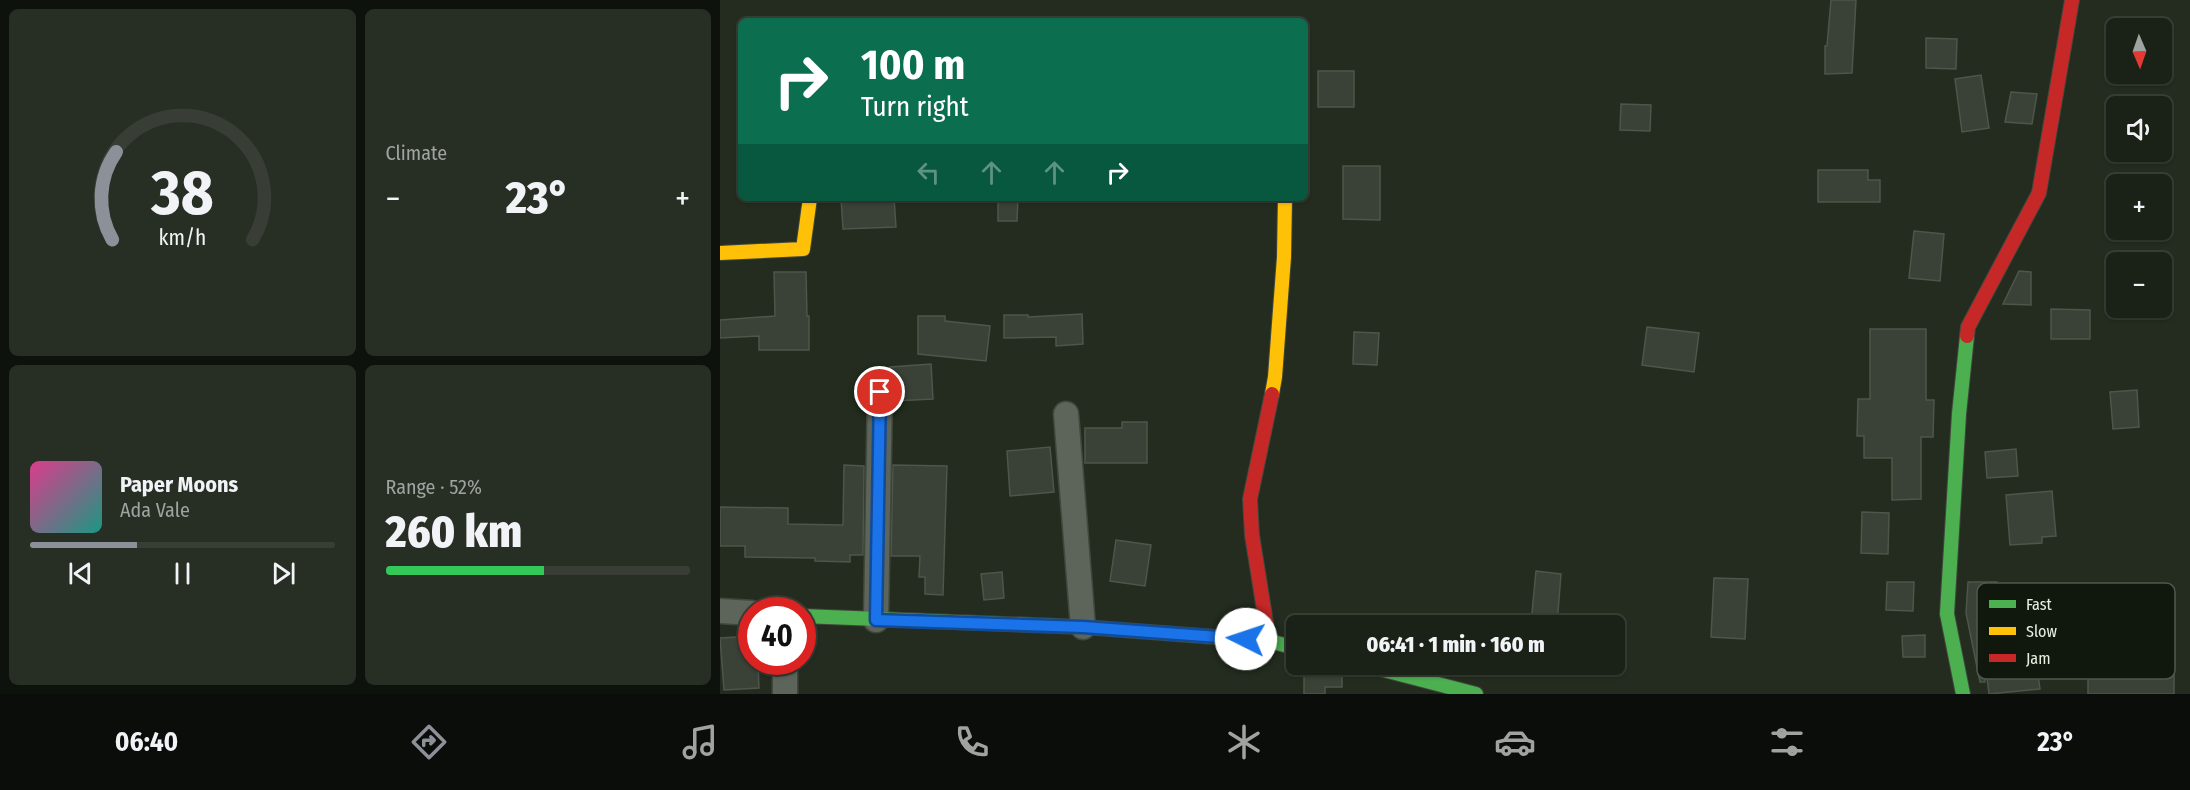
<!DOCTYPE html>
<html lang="en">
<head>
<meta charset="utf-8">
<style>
	:root { --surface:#1a2117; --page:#272e24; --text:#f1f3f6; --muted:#9fa3a1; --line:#383e36; --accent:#8c9099 }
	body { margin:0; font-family:"Fira Sans Condensed",sans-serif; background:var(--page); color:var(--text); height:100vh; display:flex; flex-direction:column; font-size:22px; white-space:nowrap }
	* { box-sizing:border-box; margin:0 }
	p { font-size:20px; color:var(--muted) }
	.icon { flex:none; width:33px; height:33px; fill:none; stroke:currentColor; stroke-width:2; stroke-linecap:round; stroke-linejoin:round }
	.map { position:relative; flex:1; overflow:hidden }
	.sheet { display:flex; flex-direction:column; gap:9px; padding:9px; background:#0e120d; width:720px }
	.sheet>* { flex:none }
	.hud { position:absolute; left:18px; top:18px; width:570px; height:183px; border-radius:9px; box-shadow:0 2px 4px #0004,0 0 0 2px var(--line); background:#0b6e4f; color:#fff; overflow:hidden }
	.needle { width:39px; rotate:178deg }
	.fabs { position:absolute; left:1386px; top:18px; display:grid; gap:12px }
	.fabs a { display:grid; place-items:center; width:66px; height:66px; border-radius:9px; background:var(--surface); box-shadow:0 2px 4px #0004,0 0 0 2px var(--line); font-size:30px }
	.speed { position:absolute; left:18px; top:597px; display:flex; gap:12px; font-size:30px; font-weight:700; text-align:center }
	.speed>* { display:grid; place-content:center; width:78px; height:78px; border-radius:50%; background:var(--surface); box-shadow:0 2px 4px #0004,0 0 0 2px var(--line); line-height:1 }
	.speed .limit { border:9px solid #d22; background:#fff; color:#111 }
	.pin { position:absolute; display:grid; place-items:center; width:51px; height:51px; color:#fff; margin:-26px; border:3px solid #fff; border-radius:50%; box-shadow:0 2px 6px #0007 }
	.me { position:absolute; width:66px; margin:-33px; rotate:274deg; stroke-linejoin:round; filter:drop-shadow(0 0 4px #0008) }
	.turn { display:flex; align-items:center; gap:21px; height:126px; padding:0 24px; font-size:27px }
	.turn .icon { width:78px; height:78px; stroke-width:2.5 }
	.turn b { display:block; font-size:42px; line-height:51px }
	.lanes { display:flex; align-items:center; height:57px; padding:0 24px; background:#0003; justify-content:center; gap:30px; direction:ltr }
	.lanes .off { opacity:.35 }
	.big { font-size:45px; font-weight:800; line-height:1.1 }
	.sheet .tile { flex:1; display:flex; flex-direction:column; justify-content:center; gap:9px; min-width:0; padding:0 21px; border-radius:9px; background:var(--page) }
	.sheet .dial { align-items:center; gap:0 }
	.dial svg { height:156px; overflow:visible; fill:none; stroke:var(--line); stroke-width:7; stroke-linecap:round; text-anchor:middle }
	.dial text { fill:var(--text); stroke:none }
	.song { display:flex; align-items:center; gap:18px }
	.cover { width:72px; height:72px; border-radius:9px; background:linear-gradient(135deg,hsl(330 70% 55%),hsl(170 70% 35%)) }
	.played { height:6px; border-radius:3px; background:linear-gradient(90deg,var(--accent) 35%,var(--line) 35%) }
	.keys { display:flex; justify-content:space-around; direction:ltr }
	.heat { display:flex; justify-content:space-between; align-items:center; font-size:33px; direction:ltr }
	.charge { height:9px; border-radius:4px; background:linear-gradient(90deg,#34c759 52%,var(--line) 0) }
	.sheet .tiles { flex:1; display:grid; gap:9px; grid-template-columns:repeat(2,1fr) }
	.trip { position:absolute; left:566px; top:615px; width:339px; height:60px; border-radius:9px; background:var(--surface); box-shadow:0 2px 4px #0004,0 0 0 2px var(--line); font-weight:800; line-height:60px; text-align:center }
	.tabs { display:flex; height:96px; justify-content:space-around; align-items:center; background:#0a0d09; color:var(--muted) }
	.tabs .icon { width:42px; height:42px }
	.tabs .current { color:var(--accent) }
	.tabs b { font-size:27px; color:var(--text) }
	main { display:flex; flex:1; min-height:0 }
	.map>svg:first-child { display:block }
</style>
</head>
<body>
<main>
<section class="sheet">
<div class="tiles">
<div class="tile dial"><svg viewBox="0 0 100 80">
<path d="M14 69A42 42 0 1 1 86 69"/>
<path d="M14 69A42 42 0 0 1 16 24" stroke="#8c9099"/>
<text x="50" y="56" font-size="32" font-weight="700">38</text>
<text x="50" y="72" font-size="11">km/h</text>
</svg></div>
<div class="tile"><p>Climate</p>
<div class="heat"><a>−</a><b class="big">23°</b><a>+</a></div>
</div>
<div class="tile">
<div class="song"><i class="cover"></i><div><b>Paper Moons</b><p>Ada Vale</p></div></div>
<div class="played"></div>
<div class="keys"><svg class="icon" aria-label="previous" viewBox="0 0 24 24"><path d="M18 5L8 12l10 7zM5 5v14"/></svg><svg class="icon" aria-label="pause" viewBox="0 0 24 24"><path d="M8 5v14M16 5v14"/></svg><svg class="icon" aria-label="next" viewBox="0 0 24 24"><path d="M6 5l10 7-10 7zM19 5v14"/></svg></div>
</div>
<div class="tile"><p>Range · 52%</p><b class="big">260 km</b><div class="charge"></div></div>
</div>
</section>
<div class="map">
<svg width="1470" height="694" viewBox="0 0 1470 694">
	<rect width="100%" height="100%" fill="#232c1f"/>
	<!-- building -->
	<g fill="#3a4137" stroke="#4e554a" stroke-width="1.5">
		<path d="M 1111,0 L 1136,0 L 1132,73 L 1105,74 L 1105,46 L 1107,46 Z"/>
		<path d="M 1206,38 L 1237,39 L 1236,69 L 1206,68 Z"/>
		<rect x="598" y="71" width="36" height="36"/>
		<path d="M 1261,75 L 1269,128 L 1242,132 L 1235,79 Z"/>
		<path d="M 1291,92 L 1317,94 L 1312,124 L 1285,122 Z"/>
		<path d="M 901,104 L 931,105 L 930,131 L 900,130 Z"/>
		<path d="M 623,166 L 660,166 L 660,220 L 623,219 Z"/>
		<path d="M 1098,170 L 1148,170 L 1148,180 L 1160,180 L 1160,202 L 1098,202 Z"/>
		<path d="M 121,198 L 174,198 L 176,227 L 123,229 Z"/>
		<path d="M 278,198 L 298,198 L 297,221 L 278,221 Z"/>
		<path d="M 1194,231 L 1224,234 L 1220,281 L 1189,278 Z"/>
		<path d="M 1299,271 L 1311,272 L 1311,305 L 1283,304 Z"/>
		<path d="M 54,272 L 86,272 L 87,316 L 89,316 L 89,350 L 39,350 L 39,336 L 0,338 L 0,320 L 55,316 Z"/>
		<path d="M 1331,309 L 1370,310 L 1370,339 L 1331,339 Z"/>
		<path d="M 362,314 L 363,344 L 336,346 L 336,337 L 284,338 L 284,315 L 308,315 L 308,317 Z"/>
		<path d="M 198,316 L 225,316 L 225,321 L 270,326 L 266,361 L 198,354 Z"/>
		<path d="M 927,327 L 979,333 L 974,372 L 922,365 Z"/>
		<path d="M 1150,329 L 1206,329 L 1206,400 L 1214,400 L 1213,437 L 1201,437 L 1201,499 L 1172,500 L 1172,458 L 1144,458 L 1144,436 L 1137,436 L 1138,399 L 1150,399 Z"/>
		<path d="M 634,332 L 659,333 L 657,365 L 633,364 Z"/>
		<path d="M 211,364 L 213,399 L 174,401 L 170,367 Z"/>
		<path d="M 1417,390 L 1419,427 L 1393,429 L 1390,392 Z"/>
		<path d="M 402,422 L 427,422 L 427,463 L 365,463 L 365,428 L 402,428 Z"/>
		<path d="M 330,447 L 334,492 L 290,496 L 287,451 Z"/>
		<path d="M 1296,449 L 1298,476 L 1267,478 L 1265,452 Z"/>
		<path d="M 124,465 L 144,466 L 143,555 L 130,555 L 130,562 L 95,561 L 95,558 L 25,557 L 25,546 L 0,546 L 0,507 L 68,508 L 68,524 L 123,525 Z"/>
		<path d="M 173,465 L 227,466 L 223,595 L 205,594 L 205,577 L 199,577 L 200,556 L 171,556 Z"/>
		<path d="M 1332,491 L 1336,536 L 1322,537 L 1322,543 L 1290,545 L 1286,495 Z"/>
		<path d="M 1142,512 L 1169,513 L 1168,554 L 1141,553 Z"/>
		<path d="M 396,540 L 431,545 L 425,586 L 390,581 Z"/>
		<path d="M 816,571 L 841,574 L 837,625 L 811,623 Z"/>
		<path d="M 282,572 L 284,598 L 264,600 L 261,574 Z"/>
		<path d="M 994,578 L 1028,579 L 1025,639 L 991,637 Z"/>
		<path d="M 1167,582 L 1194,582 L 1193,611 L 1166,610 Z"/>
		<path d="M 1248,582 L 1277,582 L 1277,623 L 1266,623 L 1265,682 L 1260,682 L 1246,613 Z"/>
		<path d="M 1402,604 L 1454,605 L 1454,694 L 1368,694 L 1368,659 L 1373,659 L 1375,625 L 1405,627 Z"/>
		<path d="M 1205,635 L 1205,657 L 1183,657 L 1182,636 Z"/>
		<path d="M 32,636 L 32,662 L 38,662 L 39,688 L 4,690 L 0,638 Z"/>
		<path d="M 584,664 L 622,664 L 622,687 L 605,687 L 605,694 L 584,694 Z"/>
		<path d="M 1299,666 L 1299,670 L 1317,668 L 1320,689 L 1269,694 L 1266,669 Z"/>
	</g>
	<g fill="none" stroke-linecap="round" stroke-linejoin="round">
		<defs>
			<g id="street">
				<path d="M 346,414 L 363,627"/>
				<path d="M 0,611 L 32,613"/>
				<path d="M 156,620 L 160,391"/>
				<path d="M 65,694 L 65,662"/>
			</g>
			<g id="fast">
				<path d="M 82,616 L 363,627 L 549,641 L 576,648"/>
				<path d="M 641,664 L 756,694"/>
				<path d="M 1243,694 L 1227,614 L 1239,414 L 1247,336"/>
			</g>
			<g id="slow">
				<path d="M 0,253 L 83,249 L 90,198"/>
				<path d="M 552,394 L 555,377 L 564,257 L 565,198"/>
			</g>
			<g id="jam">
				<path d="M 1247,336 L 1248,327 L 1319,193 L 1352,0"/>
				<path d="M 549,641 L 532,535 L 530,499 L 552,394"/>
			</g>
		</defs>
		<!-- street casing -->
		<use href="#street" stroke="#40483d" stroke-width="27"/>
		<!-- fast casing -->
		<use href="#fast" stroke="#40483d" stroke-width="16"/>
		<!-- slow casing -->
		<use href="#slow" stroke="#40483d" stroke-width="16"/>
		<!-- jam casing -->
		<use href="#jam" stroke="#40483d" stroke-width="16"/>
		<!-- street -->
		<use href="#street" stroke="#5d645a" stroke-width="24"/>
		<!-- fast -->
		<use href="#fast" stroke="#4caf50" stroke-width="14"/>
		<!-- slow -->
		<use href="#slow" stroke="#ffc107" stroke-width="14"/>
		<!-- jam -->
		<use href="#jam" stroke="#c62828" stroke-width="14"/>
	</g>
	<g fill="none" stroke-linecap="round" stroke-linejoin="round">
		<defs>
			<path id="route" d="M 160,392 L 156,620 L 363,627 L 526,639"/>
		</defs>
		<!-- route casing -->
		<use href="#route" stroke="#114b97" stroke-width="15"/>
		<!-- route -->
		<use href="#route" stroke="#1a73e8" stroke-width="10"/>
	</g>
	<!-- legend -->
	<rect x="1257" y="583" width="198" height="96" rx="9" fill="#10170c" stroke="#50584c" stroke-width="1.5"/>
	<rect x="1269" y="600" width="27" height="8" fill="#4caf50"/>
	<rect x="1269" y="627" width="27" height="8" fill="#ffc107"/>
	<rect x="1269" y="654" width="27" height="8" fill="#c62828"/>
	<g font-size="16" fill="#e6f0e1">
		<text x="1306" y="610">Fast</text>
		<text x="1306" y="637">Slow</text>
		<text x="1306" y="664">Jam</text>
	</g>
</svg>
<div class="fabs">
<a><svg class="needle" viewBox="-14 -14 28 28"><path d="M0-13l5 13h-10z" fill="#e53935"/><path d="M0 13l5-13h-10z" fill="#9fa3a1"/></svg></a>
<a><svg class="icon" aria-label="sound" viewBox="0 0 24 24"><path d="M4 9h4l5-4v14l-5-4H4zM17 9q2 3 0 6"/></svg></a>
<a>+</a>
<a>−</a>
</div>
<div class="speed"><div class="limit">40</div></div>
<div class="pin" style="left:160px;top:392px;background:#d93025"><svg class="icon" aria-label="arrive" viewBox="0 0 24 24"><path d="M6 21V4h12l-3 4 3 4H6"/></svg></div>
<svg class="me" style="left:526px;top:639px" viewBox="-20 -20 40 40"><circle r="19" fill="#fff"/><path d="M0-13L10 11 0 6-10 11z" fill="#1a73e8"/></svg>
<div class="trip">06:41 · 1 min · 160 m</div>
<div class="hud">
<div class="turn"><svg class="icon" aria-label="right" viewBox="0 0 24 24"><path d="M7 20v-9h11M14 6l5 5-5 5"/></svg><div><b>100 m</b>Turn right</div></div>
<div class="lanes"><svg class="icon off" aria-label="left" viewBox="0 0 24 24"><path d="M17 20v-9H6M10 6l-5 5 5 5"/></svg><svg class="icon off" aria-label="ahead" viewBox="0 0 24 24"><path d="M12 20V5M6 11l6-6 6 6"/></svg><svg class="icon off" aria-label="ahead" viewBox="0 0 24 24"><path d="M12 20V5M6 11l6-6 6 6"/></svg><svg class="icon" aria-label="right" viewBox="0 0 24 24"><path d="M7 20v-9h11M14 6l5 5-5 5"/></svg></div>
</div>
</div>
</main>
<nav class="tabs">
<b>06:40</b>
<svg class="icon current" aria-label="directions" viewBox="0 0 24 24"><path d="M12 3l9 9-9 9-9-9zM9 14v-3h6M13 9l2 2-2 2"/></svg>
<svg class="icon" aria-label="music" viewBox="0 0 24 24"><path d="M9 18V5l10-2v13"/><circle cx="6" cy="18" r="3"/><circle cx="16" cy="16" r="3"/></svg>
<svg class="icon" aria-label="phone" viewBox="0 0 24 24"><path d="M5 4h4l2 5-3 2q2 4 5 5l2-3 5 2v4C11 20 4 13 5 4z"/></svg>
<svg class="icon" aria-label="climate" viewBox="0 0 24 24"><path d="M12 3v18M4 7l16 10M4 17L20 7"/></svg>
<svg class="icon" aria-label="car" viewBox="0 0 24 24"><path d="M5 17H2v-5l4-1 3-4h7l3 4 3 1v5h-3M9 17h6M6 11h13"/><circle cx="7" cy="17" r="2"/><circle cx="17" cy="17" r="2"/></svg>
<svg class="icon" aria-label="filters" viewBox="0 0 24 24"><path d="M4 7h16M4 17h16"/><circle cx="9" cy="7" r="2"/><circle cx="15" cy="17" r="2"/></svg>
<b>23°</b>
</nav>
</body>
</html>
